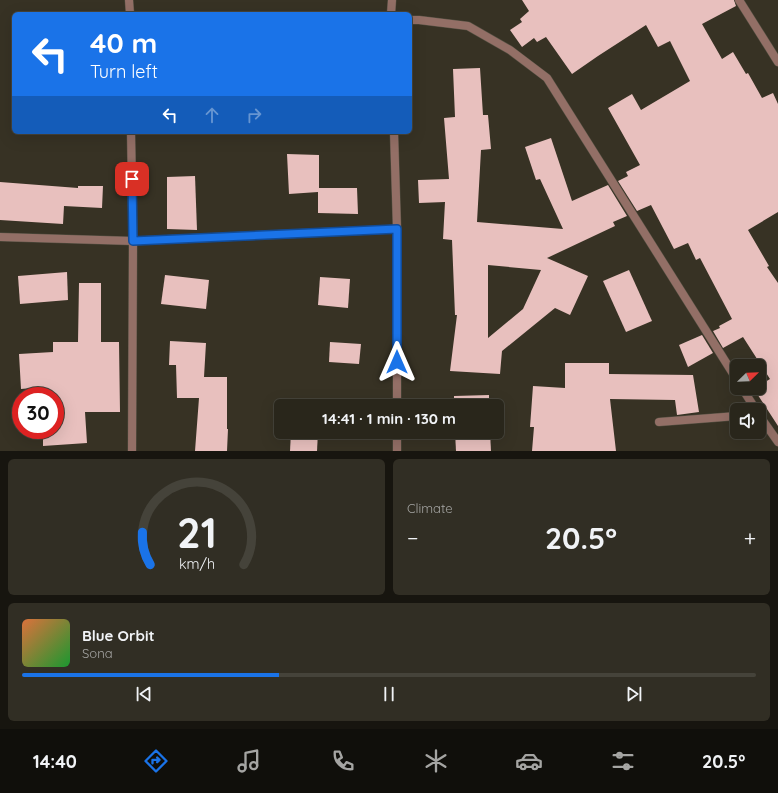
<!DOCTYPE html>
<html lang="en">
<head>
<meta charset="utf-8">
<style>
	:root { --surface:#29261b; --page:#312e24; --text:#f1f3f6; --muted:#a5a5a3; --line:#45433a; --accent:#1a73e8 }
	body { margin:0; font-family:Quicksand,sans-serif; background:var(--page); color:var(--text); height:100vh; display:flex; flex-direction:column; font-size:15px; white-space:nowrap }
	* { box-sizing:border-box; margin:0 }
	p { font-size:13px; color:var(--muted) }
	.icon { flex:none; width:22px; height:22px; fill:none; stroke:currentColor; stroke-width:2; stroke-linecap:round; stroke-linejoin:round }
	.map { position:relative; height:451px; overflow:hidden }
	.details { display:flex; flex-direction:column; gap:8px; padding:8px; background:#17150f; flex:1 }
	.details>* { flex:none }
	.guide { position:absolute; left:12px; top:12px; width:400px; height:122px; border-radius:6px; box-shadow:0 4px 16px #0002,0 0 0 1px var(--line); background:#1a73e8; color:#fff; overflow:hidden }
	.needle { width:26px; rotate:67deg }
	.tools { position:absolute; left:730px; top:359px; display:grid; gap:8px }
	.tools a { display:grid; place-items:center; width:36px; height:36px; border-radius:6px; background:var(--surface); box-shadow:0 4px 16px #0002,0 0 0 1px var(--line); font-size:20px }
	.speed { position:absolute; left:12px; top:387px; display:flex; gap:8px; font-size:20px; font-weight:700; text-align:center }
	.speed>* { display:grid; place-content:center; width:52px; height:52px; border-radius:50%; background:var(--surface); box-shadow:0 4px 16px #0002,0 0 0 1px var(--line); line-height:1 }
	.speed .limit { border:6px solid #d22; background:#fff; color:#111 }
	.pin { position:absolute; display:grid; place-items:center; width:34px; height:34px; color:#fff; margin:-17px; border-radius:8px; box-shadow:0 2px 6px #0006 }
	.me { position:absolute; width:44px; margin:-22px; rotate:0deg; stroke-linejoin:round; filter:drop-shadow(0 0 3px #0008) }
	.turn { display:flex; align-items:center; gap:14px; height:84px; padding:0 12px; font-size:18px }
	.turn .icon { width:52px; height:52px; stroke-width:2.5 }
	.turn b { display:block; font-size:28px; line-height:34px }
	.lanes { display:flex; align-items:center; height:38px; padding:0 12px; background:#0003; justify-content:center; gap:20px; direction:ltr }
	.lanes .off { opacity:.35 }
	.big { font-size:30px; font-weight:800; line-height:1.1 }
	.details .widget { flex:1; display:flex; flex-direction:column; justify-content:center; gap:6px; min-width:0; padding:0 14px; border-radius:6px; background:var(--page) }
	.details .dial { align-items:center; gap:0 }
	.dial svg { height:104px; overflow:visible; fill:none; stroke:var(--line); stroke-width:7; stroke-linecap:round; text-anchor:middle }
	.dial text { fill:var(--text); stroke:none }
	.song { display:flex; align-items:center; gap:12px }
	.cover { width:48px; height:48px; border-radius:6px; background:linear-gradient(135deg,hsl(20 70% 55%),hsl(130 70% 35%)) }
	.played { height:4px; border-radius:2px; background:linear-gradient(90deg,var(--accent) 35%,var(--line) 35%) }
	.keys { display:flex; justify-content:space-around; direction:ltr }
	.heat { display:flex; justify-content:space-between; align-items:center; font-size:22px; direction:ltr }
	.details .tiles { flex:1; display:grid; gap:8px; grid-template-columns:1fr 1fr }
	.widget:last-child { grid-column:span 2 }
	.trip { position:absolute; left:274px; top:399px; width:230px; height:40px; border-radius:6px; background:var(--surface); box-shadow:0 4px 16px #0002,0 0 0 1px var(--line); font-weight:800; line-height:40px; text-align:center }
	.menu { display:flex; height:64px; justify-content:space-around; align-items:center; background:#100f0b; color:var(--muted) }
	.menu .icon { width:28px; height:28px }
	.menu .current { color:var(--accent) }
	.menu b { font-size:18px; color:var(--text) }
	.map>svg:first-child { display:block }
</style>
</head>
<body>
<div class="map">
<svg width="778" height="451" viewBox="0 0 778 451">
	<rect width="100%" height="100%" fill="#373224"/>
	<!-- building -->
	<g fill="#e8c0be" fill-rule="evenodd">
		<path d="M 522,0 L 734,0 L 736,6 L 702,24 L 722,59 L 733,52 L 746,74 L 748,73 L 762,98 L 773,93 L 778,104 L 778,212 L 748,230 L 769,266 L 767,267 L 778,283 L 778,426 L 754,389 L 759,388 L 759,386 L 770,379 L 743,337 L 723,348 L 713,331 L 720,328 L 719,326 L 732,319 L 700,258 L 696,260 L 688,243 L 674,249 L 651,205 L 637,211 L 618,181 L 628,176 L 626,172 L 640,165 L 608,108 L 632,94 L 641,110 L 690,81 L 670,41 L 658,47 L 646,25 L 598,56 L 572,74 L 546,37 L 537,42 L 534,38 L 522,47 L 510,30 L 522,22 L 520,19 L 529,11 Z"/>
		<path d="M 480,68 L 483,115 L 488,115 L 491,149 L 481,150 L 477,222 L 563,229 L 540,179 L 536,180 L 525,147 L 551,138 L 572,201 L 608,185 L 627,216 L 613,222 L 615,226 L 547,258 L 588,276 L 570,315 L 555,308 L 502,351 L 500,374 L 450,371 L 457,315 L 455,315 L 452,240 L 443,239 L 445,202 L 419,203 L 418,180 L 449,179 L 444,118 L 455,117 L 453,69 ZM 488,265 L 541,270 L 523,309 L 488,338 Z"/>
		<path d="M 287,154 L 319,155 L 319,188 L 357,188 L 358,214 L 318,213 L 318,192 L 289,194 Z"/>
		<path d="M 195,176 L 197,230 L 167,229 L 167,177 Z"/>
		<path d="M 0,182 L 78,188 L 78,186 L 103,186 L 102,208 L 64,206 L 63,224 L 0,220 Z"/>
		<path d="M 629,270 L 652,321 L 626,332 L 603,281 Z"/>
		<path d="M 67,272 L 68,300 L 20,304 L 18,276 Z"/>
		<path d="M 165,275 L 209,280 L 206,309 L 161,304 Z"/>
		<path d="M 320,277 L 350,279 L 348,308 L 318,305 Z"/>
		<path d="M 79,283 L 101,283 L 101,342 L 119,342 L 120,412 L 85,412 L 87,443 L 43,446 L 43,430 L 55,430 L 55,396 L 43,396 L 43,387 L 21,389 L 19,354 L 53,352 L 53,342 L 78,342 Z"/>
		<path d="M 702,335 L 713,353 L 688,367 L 679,345 Z"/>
		<path d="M 170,341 L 206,343 L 204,377 L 227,377 L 227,429 L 228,429 L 227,451 L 195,451 L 199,398 L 177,398 L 176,365 L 169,365 Z"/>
		<path d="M 330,342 L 361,344 L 359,364 L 329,362 Z"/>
		<path d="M 565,363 L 609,363 L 609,374 L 693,375 L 699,412 L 677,415 L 675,400 L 610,399 L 616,451 L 532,451 L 534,427 L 530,427 L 533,386 L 565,388 Z"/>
		<path d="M 489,395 L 489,406 L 454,406 L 454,396 Z"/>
		<path d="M 291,432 L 318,432 L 317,451 L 290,451 Z"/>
		<path d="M 455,432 L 490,432 L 491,451 L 456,451 Z"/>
	</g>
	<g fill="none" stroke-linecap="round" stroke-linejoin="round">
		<defs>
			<g id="minor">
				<path d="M 129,0 L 130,14"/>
				<path d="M 739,0 L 778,62"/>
				<path d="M 391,14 L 392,0"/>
				<path d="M 410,20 L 419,20 L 468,26 L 510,50 L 547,78 L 737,380"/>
				<path d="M 131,132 L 133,241 L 132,451"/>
				<path d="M 394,132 L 397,229 L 397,406"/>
				<path d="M 0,237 L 133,241 L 397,229"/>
				<path d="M 742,388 L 756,410"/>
				<path d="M 759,415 L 778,442"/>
				<path d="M 659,422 L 737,416"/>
				<path d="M 397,451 L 397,432"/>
			</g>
		</defs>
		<!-- minor casing -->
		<use href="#minor" stroke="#545043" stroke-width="9"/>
		<!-- minor -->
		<use href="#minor" stroke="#936f66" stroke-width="8"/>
	</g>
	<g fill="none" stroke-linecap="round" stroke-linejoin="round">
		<defs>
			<path id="route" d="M 132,179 L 133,241 L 397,229 L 397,362"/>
		</defs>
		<!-- route casing -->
		<use href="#route" stroke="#114b97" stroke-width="10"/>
		<!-- route -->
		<use href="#route" stroke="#1a73e8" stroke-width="7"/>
	</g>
</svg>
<div class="tools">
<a><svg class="needle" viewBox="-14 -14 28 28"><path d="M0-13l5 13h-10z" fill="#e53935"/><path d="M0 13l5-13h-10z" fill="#a5a5a3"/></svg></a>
<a><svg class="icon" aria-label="sound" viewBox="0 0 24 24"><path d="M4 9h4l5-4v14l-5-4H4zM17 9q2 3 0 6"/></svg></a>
</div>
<div class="speed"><div class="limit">30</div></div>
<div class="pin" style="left:132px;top:179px;background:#d93025"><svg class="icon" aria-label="arrive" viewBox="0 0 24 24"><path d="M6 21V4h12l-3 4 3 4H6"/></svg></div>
<svg class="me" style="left:397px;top:362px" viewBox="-20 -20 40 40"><path d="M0-17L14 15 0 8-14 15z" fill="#1a73e8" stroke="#fff" stroke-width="4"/></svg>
<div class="trip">14:41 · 1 min · 130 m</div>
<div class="guide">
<div class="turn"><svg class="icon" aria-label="left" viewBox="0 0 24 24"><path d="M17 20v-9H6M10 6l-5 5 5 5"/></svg><div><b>40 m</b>Turn left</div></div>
<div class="lanes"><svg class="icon" aria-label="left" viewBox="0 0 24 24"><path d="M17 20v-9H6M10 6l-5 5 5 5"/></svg><svg class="icon off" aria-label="ahead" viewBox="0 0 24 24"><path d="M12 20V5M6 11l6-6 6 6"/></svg><svg class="icon off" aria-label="right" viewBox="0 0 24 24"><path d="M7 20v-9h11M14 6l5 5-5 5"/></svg></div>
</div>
</div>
<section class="details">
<div class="tiles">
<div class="widget dial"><svg viewBox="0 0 100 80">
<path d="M14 69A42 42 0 1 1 86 69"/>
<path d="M14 69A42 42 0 0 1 8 44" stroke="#1a73e8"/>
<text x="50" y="56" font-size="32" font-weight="700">21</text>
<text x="50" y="72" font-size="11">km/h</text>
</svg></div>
<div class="widget"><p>Climate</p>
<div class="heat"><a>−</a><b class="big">20.5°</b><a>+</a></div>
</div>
<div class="widget">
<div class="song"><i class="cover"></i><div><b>Blue Orbit</b><p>Sona</p></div></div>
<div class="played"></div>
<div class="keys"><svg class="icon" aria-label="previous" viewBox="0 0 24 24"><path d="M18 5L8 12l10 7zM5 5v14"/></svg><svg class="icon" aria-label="pause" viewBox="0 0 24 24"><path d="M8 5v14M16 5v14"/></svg><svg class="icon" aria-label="next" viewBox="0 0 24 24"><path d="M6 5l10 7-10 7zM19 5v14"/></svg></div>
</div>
</div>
</section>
<nav class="menu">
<b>14:40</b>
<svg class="icon current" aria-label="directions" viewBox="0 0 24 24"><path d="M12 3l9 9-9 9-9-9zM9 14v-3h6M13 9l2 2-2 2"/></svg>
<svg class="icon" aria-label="music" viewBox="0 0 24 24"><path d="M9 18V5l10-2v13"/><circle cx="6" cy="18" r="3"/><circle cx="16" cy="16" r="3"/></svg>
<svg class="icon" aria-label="phone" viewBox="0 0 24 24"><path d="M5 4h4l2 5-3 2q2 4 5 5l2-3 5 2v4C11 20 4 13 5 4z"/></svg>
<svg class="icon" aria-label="climate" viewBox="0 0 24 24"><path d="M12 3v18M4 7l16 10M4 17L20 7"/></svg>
<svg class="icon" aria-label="car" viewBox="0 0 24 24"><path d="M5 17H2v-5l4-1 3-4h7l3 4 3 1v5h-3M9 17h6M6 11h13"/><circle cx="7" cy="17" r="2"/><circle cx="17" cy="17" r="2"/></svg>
<svg class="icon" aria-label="filters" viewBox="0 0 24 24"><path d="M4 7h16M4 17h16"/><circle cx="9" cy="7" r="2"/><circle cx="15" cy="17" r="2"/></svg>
<b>20.5°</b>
</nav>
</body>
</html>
